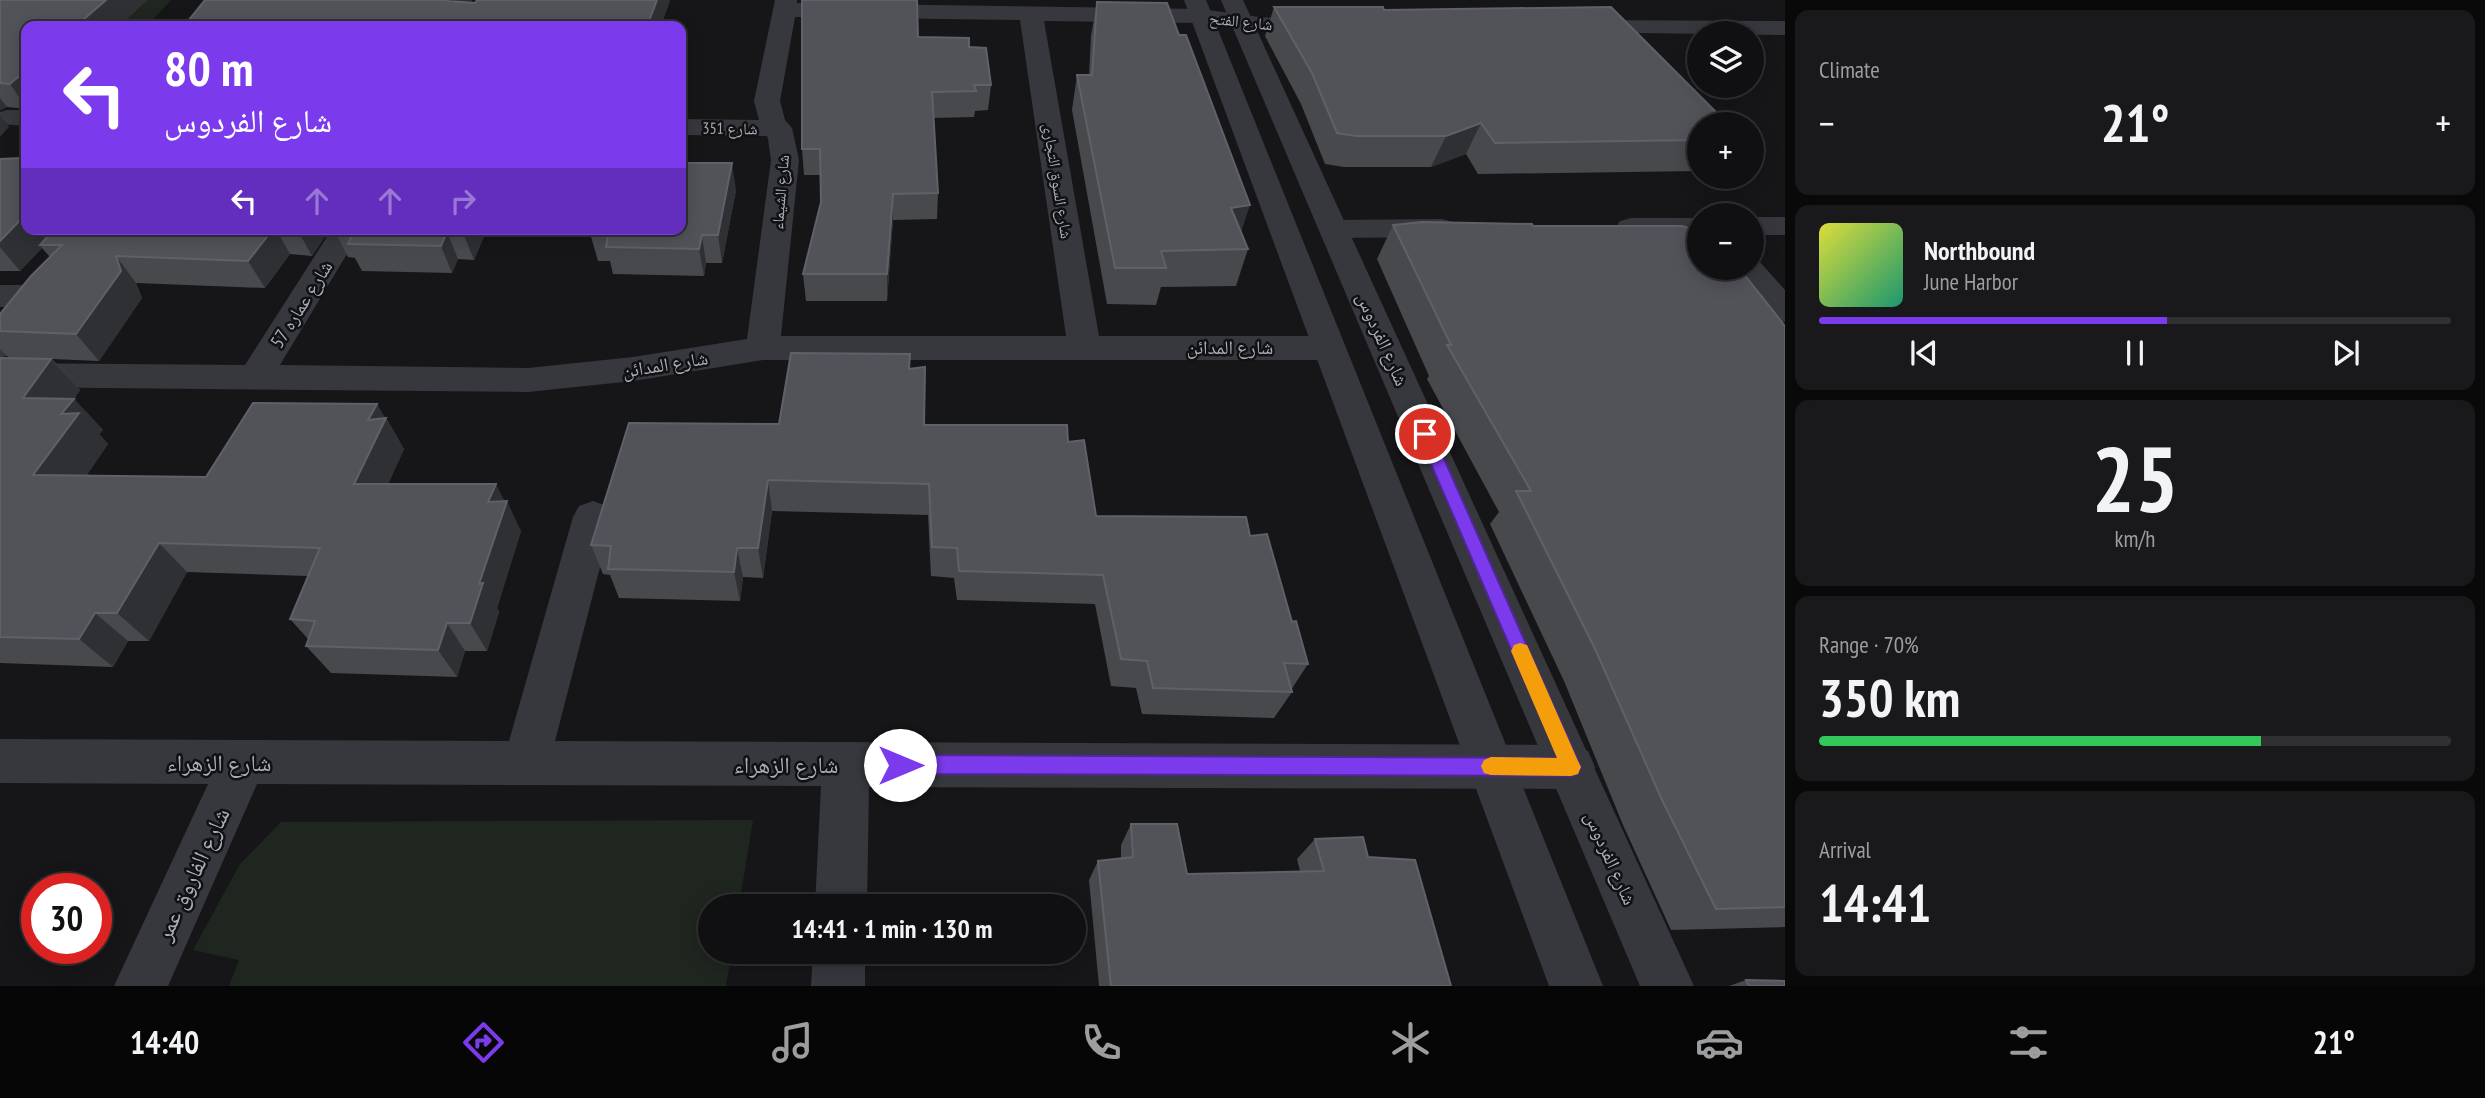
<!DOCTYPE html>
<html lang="en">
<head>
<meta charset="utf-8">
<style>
	:root { --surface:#101012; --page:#19191b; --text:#f1f3f6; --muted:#9c9d9f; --line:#303032; --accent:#7c3aed }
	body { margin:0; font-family:"PT Sans Narrow","Noto Naskh Arabic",sans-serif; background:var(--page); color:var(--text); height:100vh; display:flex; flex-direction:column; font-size:26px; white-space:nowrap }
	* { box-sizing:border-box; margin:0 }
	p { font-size:23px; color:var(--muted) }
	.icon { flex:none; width:38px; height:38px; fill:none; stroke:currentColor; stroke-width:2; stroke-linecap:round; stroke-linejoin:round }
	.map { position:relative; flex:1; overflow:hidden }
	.details { display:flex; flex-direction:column; gap:10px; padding:10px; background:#09090a; width:700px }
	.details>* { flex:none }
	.top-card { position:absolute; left:21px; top:21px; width:665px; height:214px; border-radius:14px; box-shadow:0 4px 18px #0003,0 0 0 2px var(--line); background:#7c3aed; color:#fff; overflow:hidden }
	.controls { position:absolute; left:1687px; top:21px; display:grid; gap:14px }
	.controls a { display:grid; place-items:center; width:77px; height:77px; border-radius:50%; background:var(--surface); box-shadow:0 4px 18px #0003,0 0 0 2px var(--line); font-size:35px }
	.speed { position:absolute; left:21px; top:873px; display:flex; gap:14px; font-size:35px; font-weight:700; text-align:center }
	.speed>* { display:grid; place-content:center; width:91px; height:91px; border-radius:50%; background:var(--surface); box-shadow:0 4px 18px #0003,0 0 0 2px var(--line); line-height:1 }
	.speed .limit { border:10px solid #d22; background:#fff; color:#111 }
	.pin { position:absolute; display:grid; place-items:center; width:60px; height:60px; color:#fff; margin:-30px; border:4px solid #fff; border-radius:50%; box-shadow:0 2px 7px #0007 }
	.me { position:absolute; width:77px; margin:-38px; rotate:90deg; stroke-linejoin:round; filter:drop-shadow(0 0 5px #0008) }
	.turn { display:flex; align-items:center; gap:24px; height:147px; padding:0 28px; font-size:32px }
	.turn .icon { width:91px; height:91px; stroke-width:2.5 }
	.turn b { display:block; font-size:49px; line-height:60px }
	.lanes { display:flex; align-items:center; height:66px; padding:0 28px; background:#0003; justify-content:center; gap:35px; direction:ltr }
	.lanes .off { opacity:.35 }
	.big { font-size:52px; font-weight:700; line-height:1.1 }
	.details .widget { flex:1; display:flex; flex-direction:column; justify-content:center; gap:10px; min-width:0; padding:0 24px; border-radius:14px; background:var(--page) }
	.details .dial { align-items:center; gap:0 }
	.dial b { font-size:91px; line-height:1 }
	.song { display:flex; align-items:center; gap:21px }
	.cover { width:84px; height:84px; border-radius:10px; background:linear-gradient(135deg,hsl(60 70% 55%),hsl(160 70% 35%)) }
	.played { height:7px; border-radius:4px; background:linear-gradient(90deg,var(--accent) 55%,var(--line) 55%) }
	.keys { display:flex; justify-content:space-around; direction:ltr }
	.heat { display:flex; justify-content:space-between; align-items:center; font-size:38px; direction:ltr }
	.charge { height:10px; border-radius:5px; background:linear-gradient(90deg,#34c759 70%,var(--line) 0) }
	.trip { position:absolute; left:698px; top:894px; width:388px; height:70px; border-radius:35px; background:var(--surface); box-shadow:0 4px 18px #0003,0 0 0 2px var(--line); font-weight:700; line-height:70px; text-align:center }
	.tab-bar { display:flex; height:112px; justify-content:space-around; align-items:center; background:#060607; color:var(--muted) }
	.tab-bar .icon { width:49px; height:49px }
	.tab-bar .selected { color:var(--accent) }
	.tab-bar b { font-size:32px; color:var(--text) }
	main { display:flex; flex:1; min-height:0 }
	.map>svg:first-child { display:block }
</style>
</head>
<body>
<main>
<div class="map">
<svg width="1785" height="986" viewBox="0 0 1785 986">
	<rect width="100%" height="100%" fill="#161618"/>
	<!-- green -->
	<g fill="#1e261f">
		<path d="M 93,0 L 171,0 L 150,23 L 69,23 Z"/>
		<path d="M 753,820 L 739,906 L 710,906 L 710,952 L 732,952 L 726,986 L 229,986 L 239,960 L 193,950 L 240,864 L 281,822 Z"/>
	</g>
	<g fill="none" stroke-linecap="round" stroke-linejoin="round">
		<!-- minor -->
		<g fill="#37383d" fill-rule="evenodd">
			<path d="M 775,0 L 797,0 L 797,3 L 1201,9 L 1259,17 L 1329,21 L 1333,26 L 1329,31 L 1321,33 L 1259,31 L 1201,23 L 1044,21 L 1099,336 L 1329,336 L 1341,340 L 1346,348 L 1341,356 L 1329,360 L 763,360 L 633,381 L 528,392 L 0,387 L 0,363 L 245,365 L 332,229 L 362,229 L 280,365 L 528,368 L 633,357 L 747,339 L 771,160 L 768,139 L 767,136 L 681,135 L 681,119 L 759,120 L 754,101 ZM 795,17 L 1020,20 L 1066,336 L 781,336 L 799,160 L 792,128 L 785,120 L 780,101 Z"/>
			<path d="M 1577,20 L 1785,21 L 1785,35 L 1569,32 L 1565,27 L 1569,22 Z"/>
			<path d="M 7,110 L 26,110 L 26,126 L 0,124 L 0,112 Z"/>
			<rect x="1752" y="217" width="33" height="18"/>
			<path d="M 1631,218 L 1699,218 L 1699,236 L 1631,236 L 1620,233 L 1616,227 L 1620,221 Z"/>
			<path d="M 1442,219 L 1453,222 L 1457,228 L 1453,234 L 1442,237 L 1335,238 L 1324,235 L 1320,229 L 1324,223 L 1335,220 Z"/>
			<path d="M 1752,259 L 1759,261 L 1785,290 L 1785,322 L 1773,319 L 1732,268 L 1752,268 Z"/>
			<path d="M 0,285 L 33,285 L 44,289 L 52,303 L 12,354 L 0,358 L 0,324 L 15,307 L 0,307 Z"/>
			<path d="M 593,501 L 607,506 L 613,517 L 555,741 L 1571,745 L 1588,751 L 1595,767 L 1588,783 L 1571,789 L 869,787 L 867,906 L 815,906 L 821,786 L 257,784 L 168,986 L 114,986 L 208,784 L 0,783 L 0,739 L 509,741 L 573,517 L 579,506 Z"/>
			<path d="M 813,952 L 865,952 L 865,986 L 811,986 Z"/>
		</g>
		<!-- tertiary -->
		<g fill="#37383d" fill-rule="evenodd">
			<path d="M 1184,0 L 1206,0 L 1603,986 L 1549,986 Z"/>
			<path d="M 1221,0 L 1243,0 L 1694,986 L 1640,986 Z"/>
		</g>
	</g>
	<!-- wall -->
	<g fill="#47494d">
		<path d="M 0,0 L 147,0 L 119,26 L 26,26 L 26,109 L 7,107 L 0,110 Z"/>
		<path d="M 205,0 L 471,0 L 472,3 L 475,3 L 477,0 L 670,0 L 661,26 L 184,26 Z"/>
		<path d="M 1097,2 L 1241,233 L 1248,249 L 1236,286 L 1161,287 L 1156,305 L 1107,304 L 1072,110 L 1077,75 L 1089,75 L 1091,36 Z"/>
		<path d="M 1274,7 L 1384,10 L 1699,124 L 1699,171 L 1478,174 L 1466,154 L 1431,167 L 1344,167 L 1325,164 L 1301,104 L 1265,36 Z"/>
		<path d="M 918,37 L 969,47 L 991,85 L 988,110 L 975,111 L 974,117 L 934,118 L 938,193 L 937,219 L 893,220 L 887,301 L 806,301 L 803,274 L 821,202 L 820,175 L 804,175 L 802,149 Z"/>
		<path d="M 0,159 L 26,229 L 330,229 L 312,256 L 290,254 L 265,288 L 136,283 L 142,298 L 99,361 L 52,359 L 80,390 L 74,399 L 103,430 L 99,434 L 108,444 L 86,476 L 206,477 L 386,418 L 404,449 L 388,484 L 504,501 L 521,531 L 497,608 L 499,612 L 487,651 L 465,651 L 457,677 L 331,673 L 306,646 L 308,639 L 290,619 L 308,576 L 187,572 L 149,641 L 128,641 L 113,667 L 0,663 L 0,358 L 29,359 L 9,358 L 0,349 L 0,314 L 50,257 L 42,248 L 20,271 L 0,271 Z"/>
		<path d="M 736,190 L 722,263 L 706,263 L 704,276 L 613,274 L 610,261 L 598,261 L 590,233 Z"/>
		<path d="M 1393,225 L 1533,226 L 1785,326 L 1785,927 L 1671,930 L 1623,825 L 1564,681 L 1490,524 L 1499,512 L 1427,379 L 1429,376 L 1377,259 Z"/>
		<path d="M 487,229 L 474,260 L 458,259 L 452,273 L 362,271 L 355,258 L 348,257 L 334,230 Z"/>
		<path d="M 909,369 L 924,425 L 1068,442 L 1096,516 L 1250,536 L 1292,622 L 1308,664 L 1291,690 L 1292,692 L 1274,718 L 1142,714 L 1136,688 L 1111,686 L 1095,604 L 957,600 L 954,578 L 931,576 L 928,515 L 772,511 L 763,578 L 743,577 L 740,601 L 619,598 L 610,575 L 603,574 L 591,545 L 779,424 Z"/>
		<path d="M 1131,824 L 1187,874 L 1300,871 L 1297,859 L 1315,839 L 1368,857 L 1451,986 L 1099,986 L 1089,880 L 1098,861 L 1121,858 L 1121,845 Z"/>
		<path d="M 1746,980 L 1785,986 L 1729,986 Z"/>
	</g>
	<!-- shaded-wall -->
	<g fill="#2f3033">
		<path d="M 106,0 L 147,0 L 119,26 L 76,26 Z"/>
		<path d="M 448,0 L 471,0 L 472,2 L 460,20 L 454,21 Z"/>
		<path d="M 657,0 L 670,0 L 661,26 L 647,26 Z"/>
		<path d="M 26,70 L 26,107 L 10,84 Z"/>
		<path d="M 0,98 L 7,107 L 0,110 Z"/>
		<path d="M 0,115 L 9,127 L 0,137 Z"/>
		<path d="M 1481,123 L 1466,154 L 1431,167 L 1446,136 Z"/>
		<path d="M 732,163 L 736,190 L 722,263 L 718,235 Z"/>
		<path d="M 893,194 L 893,220 L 887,301 L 887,274 Z"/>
		<path d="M 1250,205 L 1238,242 L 1231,208 Z"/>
		<path d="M 26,214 L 26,229 L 59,229 L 40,245 L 42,248 L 20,271 L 0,247 L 0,241 Z"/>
		<path d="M 273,229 L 276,229 L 290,254 L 265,288 L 248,261 Z"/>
		<path d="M 297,229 L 330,229 L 312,256 Z"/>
		<path d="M 465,229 L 487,229 L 474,260 L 463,233 Z"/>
		<path d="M 447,232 L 458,259 L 452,273 L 441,246 Z"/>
		<path d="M 702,235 L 706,263 L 704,276 L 699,249 Z"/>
		<path d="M 116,256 L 136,283 L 142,298 L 99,361 L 76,334 Z"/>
		<path d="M 51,359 L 80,390 L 73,400 L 74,399 L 103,430 L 99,434 L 108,444 L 65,506 L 33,475 L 23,398 Z"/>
		<path d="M 377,404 L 404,449 L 374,514 L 354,484 L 368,420 Z"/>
		<path d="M 768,480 L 772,511 L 763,578 L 758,548 Z"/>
		<path d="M 496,484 L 506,504 L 507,501 L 521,531 L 497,608 L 499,612 L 487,651 L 470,623 L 479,584 L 488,502 Z"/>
		<path d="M 159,543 L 187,572 L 149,641 L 117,613 Z"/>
		<path d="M 737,548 L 743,577 L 740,601 L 734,572 Z"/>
		<path d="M 95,613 L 128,641 L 113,667 L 79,639 Z"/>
		<path d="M 447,623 L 465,651 L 457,677 L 438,650 Z"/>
	</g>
	<!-- building -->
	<g fill="#525359" stroke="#5f6168" stroke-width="2">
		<path d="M 0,0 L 106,0 L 76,26 L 26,26 L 26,70 L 10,84 L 0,83 Z"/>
		<path d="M 205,0 L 448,0 L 448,1 L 475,3 L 477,0 L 657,0 L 647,26 L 461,26 L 465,20 L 377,25 L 377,26 L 184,26 Z"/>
		<path d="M 802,0 L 917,0 L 918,37 L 969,38 L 969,47 L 986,48 L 991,85 L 974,85 L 976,91 L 932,92 L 938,193 L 893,194 L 887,274 L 803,274 L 821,202 L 820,149 L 802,149 Z"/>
		<path d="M 1097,2 L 1167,3 L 1179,35 L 1186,35 L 1250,205 L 1231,208 L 1248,249 L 1161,251 L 1166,268 L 1115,268 L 1077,75 L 1092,75 Z"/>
		<path d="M 1274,7 L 1383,7 L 1384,10 L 1611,7 L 1728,124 L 1699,124 L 1699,140 L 1495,143 L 1481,123 L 1446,136 L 1356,136 L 1337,133 L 1312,73 Z"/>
		<path d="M 21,158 L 26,158 L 26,214 L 0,241 L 0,159 Z"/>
		<path d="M 681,163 L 732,163 L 718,235 L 702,235 L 699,249 L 606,247 L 608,234 L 590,233 L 592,229 L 681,229 Z"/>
		<path d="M 1422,222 L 1532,224 L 1533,226 L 1682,226 L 1699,231 L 1699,268 L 1739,268 L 1785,326 L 1785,907 L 1716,909 L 1662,800 L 1596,651 L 1516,491 L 1531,491 L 1447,345 L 1451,345 L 1393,225 Z"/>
		<path d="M 54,229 L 273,229 L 248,261 L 116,256 L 121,271 L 76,334 L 0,331 L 0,314 L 31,276 L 62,245 L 40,245 Z"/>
		<path d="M 334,229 L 465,229 L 463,233 L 447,232 L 441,246 L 348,244 L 354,231 L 334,230 Z"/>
		<path d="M 791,353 L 910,354 L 909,369 L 925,367 L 924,425 L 1067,425 L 1068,442 L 1084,440 L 1096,516 L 1246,517 L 1250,536 L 1267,534 L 1292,622 L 1296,621 L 1308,664 L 1284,663 L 1292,692 L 1153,688 L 1147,661 L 1121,659 L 1103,575 L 959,571 L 957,548 L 932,547 L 929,484 L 768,480 L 758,548 L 737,548 L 734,572 L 608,569 L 611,546 L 591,545 L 629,423 L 779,424 Z"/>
		<path d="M 0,358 L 51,359 L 23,398 L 74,399 L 61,414 L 79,413 L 33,475 L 206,477 L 253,403 L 377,404 L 368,420 L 386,418 L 354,484 L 496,484 L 488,502 L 507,501 L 479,584 L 483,583 L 470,623 L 447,623 L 438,650 L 306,646 L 315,621 L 290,619 L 320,548 L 159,543 L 117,613 L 95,613 L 79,639 L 0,637 Z"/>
		<path d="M 1131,824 L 1177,824 L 1187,874 L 1324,871 L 1315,839 L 1363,837 L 1368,857 L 1415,860 L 1451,986 L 1111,986 L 1098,861 L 1133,857 Z"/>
		<path d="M 1746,980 L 1785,981 L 1785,986 L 1749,986 Z"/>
	</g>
	<!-- route -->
	<path fill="#7c3aed" stroke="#51269a" stroke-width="2" d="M 1425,428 L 1433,434 L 1578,761 L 1581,767 L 1578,774 L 1571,776 L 900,774 L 893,771 L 890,765 L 893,758 L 900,755 L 1558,758 L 1418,434 Z"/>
	<!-- slow -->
	<path fill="#f59e0b" d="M 1520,643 L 1527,645 L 1578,761 L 1581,767 L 1578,774 L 1571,776 L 1491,775 L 1484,773 L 1481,766 L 1484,760 L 1491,757 L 1557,758 L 1511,651 L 1514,645 Z"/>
	<g text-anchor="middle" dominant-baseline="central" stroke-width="5" stroke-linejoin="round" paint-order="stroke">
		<!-- far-street labels -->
		<g font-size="16" fill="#a8adb8" stroke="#111113">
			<text transform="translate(1241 21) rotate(6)">شارع الفتح</text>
			<text transform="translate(730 128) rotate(1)">شارع 351</text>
			<text transform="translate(1058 181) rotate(81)">شارع السوق التجارى</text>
			<text transform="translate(780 192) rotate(-85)">شارع الشيماء</text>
		</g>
		<!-- street labels -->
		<g font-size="19" fill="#a8adb8" stroke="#111113">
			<text transform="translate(301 304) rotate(-58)">شارع عماره 57</text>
			<text transform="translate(1383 339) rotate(66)">شارع الفردوس</text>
			<text x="1230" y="347">شارع المدائن</text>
			<text transform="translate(665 364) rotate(-9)">شارع المدائن</text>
			<text transform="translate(1611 858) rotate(66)">شارع الفردوس</text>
		</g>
		<!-- near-street labels -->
		<g font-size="23" fill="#a8adb8" stroke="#111113">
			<text x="219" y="762">شارع الزهراء</text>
			<text x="786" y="764">شارع الزهراء</text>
			<text transform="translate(192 874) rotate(-65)">شارع الفاروق عمر</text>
		</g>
	</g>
</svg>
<div class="controls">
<a><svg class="icon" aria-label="layers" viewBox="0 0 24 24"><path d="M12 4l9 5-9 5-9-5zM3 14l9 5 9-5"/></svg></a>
<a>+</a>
<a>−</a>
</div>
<div class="speed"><div class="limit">30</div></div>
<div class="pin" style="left:1425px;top:434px;background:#d93025"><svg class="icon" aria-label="arrive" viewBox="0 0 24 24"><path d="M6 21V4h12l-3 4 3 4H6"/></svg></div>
<svg class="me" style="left:900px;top:765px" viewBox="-20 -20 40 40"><circle r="19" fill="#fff"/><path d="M0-13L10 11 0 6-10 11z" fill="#7c3aed"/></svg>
<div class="trip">14:41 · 1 min · 130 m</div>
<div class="top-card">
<div class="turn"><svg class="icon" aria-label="left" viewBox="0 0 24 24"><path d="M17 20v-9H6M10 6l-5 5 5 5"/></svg><div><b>80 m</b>شارع الفردوس</div></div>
<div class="lanes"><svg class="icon" aria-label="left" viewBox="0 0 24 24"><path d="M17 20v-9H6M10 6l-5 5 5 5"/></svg><svg class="icon off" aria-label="ahead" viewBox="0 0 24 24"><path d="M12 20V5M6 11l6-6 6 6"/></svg><svg class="icon off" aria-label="ahead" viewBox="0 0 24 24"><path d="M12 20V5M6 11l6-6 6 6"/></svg><svg class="icon off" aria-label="right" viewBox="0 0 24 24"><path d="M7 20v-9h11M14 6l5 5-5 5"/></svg></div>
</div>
</div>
<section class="details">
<div class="widget"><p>Climate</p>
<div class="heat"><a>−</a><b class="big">21°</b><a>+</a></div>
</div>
<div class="widget">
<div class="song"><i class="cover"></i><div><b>Northbound</b><p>June Harbor</p></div></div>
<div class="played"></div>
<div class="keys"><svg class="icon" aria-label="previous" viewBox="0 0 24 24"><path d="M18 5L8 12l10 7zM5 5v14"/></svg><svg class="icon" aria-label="pause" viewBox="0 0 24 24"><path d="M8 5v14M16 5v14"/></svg><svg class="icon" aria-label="next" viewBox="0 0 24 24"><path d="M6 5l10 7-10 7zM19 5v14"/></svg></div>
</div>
<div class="widget dial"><b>25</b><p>km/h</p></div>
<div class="widget"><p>Range · 70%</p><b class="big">350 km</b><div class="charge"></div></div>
<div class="widget"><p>Arrival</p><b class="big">14:41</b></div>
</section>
</main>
<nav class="tab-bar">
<b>14:40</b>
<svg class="icon selected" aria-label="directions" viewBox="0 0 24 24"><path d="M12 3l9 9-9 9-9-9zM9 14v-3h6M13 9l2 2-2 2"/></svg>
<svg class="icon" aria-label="music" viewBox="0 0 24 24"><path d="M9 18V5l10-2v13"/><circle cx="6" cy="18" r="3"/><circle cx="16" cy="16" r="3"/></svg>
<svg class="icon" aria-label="phone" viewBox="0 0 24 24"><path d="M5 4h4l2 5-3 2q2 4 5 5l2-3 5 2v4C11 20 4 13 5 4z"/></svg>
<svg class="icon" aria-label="climate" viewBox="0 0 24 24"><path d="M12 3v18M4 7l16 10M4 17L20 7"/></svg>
<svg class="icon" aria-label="car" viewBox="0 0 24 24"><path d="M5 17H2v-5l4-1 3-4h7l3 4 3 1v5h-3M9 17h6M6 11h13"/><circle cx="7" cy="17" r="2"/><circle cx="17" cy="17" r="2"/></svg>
<svg class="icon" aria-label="filters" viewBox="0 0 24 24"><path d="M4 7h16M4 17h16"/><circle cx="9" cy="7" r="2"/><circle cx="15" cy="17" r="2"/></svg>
<b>21°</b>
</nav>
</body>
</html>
